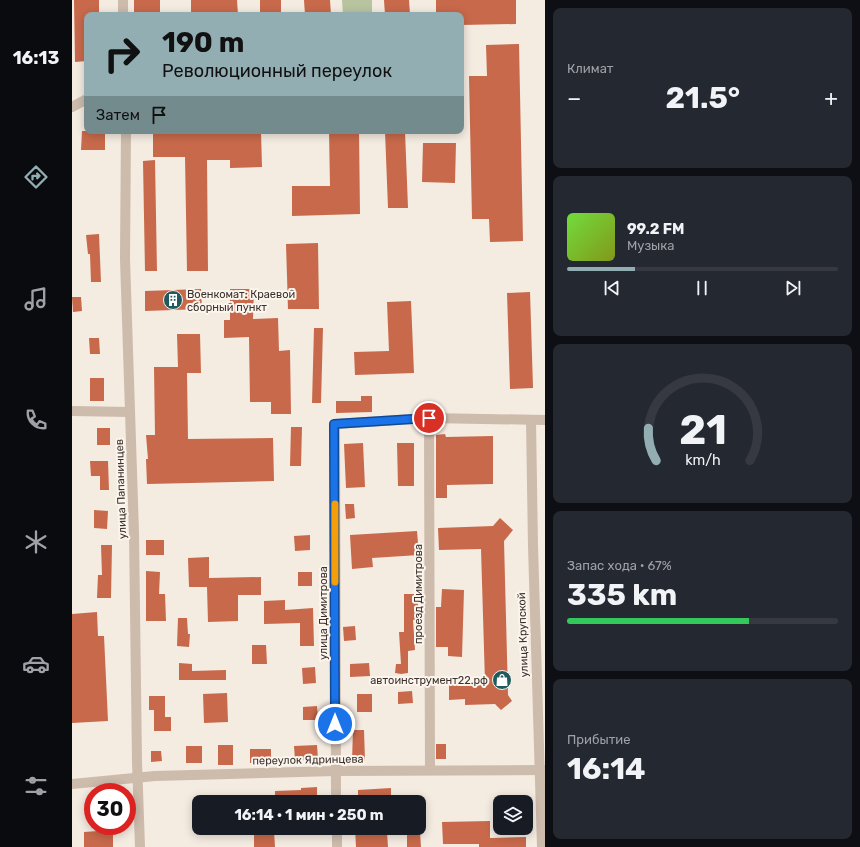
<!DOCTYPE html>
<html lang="ru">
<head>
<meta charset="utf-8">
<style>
	:root { --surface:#171b24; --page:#242831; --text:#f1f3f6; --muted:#9ea1a6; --line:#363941; --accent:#92aeb2 }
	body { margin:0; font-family:Rubik,sans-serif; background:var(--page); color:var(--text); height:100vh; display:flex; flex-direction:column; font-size:15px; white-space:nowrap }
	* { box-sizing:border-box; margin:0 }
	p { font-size:13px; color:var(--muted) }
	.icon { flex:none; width:22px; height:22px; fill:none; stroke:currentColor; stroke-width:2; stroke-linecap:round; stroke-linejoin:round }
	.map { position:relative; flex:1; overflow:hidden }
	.side { display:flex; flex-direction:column; gap:8px; padding:8px; background:#0d0f14; width:315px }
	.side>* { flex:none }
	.top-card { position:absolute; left:12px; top:12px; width:380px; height:122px; border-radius:8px; box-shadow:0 2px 10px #0003; background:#92aeb2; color:#111; overflow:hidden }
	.controls { position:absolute; left:421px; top:795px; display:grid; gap:8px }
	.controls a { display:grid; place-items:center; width:40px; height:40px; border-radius:8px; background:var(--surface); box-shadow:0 2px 10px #0003; font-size:20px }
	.speed { position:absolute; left:12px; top:783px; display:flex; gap:8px; font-size:20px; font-weight:700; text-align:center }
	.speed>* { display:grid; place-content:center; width:52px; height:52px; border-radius:50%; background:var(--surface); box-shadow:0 2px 10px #0003; line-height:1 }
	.speed .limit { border:6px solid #d22; background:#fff; color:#111 }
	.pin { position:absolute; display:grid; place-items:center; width:34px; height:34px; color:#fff; margin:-17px; border:2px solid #fff; border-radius:50%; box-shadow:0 1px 4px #0007 }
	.me { position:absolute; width:44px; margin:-22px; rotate:0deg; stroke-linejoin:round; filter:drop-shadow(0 0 3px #0008) }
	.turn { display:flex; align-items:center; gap:14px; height:84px; padding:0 12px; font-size:18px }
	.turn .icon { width:52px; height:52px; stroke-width:2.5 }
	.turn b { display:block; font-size:28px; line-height:34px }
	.then { display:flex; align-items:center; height:38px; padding:0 12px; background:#0003; gap:8px; font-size:15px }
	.big { font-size:30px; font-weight:700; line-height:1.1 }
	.side .card { flex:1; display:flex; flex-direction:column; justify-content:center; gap:6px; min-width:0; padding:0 14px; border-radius:8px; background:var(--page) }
	.side .dial { align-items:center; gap:0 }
	.dial svg { height:104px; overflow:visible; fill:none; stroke:var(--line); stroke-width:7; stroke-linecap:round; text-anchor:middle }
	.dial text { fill:var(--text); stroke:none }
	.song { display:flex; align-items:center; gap:12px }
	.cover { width:48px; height:48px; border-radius:6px; background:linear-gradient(135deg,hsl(100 70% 55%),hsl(70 70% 35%)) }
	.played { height:4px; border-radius:2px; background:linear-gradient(90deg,var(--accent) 25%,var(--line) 25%) }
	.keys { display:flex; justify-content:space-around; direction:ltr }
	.heat { display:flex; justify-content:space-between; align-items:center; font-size:22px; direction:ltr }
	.charge { height:6px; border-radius:3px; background:linear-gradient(90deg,#34c759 67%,var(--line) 0) }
	.trip { position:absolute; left:120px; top:795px; width:234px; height:40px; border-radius:8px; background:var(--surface); box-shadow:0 2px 10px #0003; font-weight:700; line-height:40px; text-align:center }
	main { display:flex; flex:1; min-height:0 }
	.tab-bar { display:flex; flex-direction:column; width:72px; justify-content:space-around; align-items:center; background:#090b0e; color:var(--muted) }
	.tab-bar .icon { width:28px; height:28px }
	.tab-bar .on { color:var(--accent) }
	.tab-bar b { font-size:18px; color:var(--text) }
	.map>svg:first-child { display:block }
</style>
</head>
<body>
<main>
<nav class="tab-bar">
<b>16:13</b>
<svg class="icon on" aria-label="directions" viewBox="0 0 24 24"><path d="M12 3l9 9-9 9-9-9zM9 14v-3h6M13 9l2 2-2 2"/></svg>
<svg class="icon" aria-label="music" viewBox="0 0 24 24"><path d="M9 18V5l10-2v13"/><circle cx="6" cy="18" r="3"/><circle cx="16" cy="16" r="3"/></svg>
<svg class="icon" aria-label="phone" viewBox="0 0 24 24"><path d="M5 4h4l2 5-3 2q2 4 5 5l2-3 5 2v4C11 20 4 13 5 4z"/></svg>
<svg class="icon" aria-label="climate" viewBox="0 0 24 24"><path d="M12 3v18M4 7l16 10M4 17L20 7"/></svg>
<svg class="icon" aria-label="car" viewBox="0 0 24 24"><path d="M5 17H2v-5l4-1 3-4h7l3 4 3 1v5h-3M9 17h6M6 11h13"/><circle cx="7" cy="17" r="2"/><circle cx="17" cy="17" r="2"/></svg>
<svg class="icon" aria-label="filters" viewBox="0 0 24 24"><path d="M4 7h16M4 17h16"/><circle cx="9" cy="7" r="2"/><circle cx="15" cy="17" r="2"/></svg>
</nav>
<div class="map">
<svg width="473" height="847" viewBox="0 0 473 847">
	<rect width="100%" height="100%" fill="#f4ebe1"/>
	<!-- green -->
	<path fill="#b8c4a0" d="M 270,0 L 300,0 L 300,15 L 271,15 Z"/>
	<!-- building -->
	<g fill="#c8694b">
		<path d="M 2,0 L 27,0 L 27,15 L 15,15 L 15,61 L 3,62 Z"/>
		<rect x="62" y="0" width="26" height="15"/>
		<path d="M 119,0 L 165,0 L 166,15 L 119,15 Z"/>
		<rect x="188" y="0" width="21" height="15"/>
		<path d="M 232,0 L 258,0 L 259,15 L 233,15 Z"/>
		<path d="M 312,0 L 337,0 L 338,15 L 313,15 Z"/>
		<path d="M 364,0 L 444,0 L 444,24 L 389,25 L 389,15 L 364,15 Z"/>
		<path d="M 447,44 L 451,241 L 418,242 L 417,219 L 400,219 L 397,76 L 415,76 L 414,45 Z"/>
		<path d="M 10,131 L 33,131 L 33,150 L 9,150 Z"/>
		<path d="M 81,131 L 189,131 L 190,167 L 158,168 L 158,160 L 135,160 L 136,271 L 115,271 L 113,157 L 81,157 Z"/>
		<path d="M 257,131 L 287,131 L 288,214 L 220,216 L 220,186 L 258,186 Z"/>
		<path d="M 313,131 L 333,131 L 336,208 L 316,208 Z"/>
		<path d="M 351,143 L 384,143 L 383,183 L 350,182 Z"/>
		<path d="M 83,160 L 85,271 L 73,271 L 71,161 Z"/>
		<path d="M 27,234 L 29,282 L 19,282 L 18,254 L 16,254 L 14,235 Z"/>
		<path d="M 246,243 L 247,309 L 216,309 L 214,244 Z"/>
		<path d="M 129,289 L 130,309 L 73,311 L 73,291 Z"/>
		<path d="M 158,289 L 182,289 L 181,319 L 206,318 L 207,351 L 218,350 L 219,414 L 199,414 L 199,402 L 178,402 L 177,337 L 152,338 L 152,320 L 158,320 Z"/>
		<path d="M 458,292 L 461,388 L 438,389 L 435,293 Z"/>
		<path d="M 0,297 L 9,297 L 10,311 L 1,312 Z"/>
		<path d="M 339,301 L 342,373 L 283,375 L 282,352 L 317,351 L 315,302 Z"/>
		<path d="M 242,328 L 251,328 L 249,403 L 240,403 Z"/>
		<path d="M 105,334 L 128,334 L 129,373 L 115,373 L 116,439 L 201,438 L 202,481 L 75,484 L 74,459 L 76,459 L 74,435 L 83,435 L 82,367 L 106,367 Z"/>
		<path d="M 17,338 L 27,338 L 28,354 L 18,354 Z"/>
		<rect x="18" y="378" width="14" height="23"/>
		<path d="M 289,396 L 300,396 L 300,412 L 264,413 L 264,401 L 289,401 Z"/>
		<path d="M 219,427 L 230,427 L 229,466 L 218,466 Z"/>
		<rect x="25" y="428" width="13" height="17"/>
		<path d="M 373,434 L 374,437 L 421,436 L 421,484 L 375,485 L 375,498 L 364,498 L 364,435 Z"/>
		<path d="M 291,443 L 293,487 L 274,488 L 272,444 Z"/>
		<path d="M 325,443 L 342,443 L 342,486 L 326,486 Z"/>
		<path d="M 18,461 L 36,461 L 37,490 L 28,490 L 28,476 L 19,476 Z"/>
		<path d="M 273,504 L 282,504 L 283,518 L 274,519 Z"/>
		<path d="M 22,510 L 36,511 L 35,529 L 22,528 Z"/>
		<path d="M 428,518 L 441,530 L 432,541 L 436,695 L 440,701 L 429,710 L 423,704 L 393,705 L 393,699 L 377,700 L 377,683 L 413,682 L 409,549 L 367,550 L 366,528 L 421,526 Z"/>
		<path d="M 345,531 L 347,555 L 300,558 L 301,567 L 280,569 L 278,535 Z"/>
		<path d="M 238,535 L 238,550 L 223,551 L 222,536 Z"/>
		<rect x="74" y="540" width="18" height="15"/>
		<path d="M 29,545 L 40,545 L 39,598 L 25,598 L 26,575 L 30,575 Z"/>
		<path d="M 137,557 L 137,578 L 189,577 L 189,595 L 166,595 L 166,621 L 136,622 L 135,587 L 117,587 L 116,558 Z"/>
		<path d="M 74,571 L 88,572 L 87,594 L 93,594 L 94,621 L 74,621 Z"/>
		<rect x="226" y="572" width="14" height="14"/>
		<path d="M 370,589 L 392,590 L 390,657 L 376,656 L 376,647 L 364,647 L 364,607 L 369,607 Z"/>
		<path d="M 332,594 L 346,594 L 346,620 L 341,620 L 343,650 L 336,651 L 336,673 L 329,674 L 323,673 L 324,664 L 329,664 L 327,632 L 332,632 Z"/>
		<path d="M 213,600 L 213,610 L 241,608 L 242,646 L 228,646 L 228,623 L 192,624 L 192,601 Z"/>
		<path d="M 25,612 L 26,636 L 32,636 L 36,721 L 0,723 L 0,614 Z"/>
		<path d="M 106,618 L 115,618 L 116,634 L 118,634 L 117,647 L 105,646 Z"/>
		<path d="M 283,626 L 284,640 L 272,641 L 271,627 Z"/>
		<path d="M 180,645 L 194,645 L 195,664 L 180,664 Z"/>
		<path d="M 107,663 L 120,664 L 120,671 L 154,670 L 154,680 L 107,680 Z"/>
		<path d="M 297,663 L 298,676 L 278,677 L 278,664 Z"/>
		<path d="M 243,667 L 244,683 L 231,684 L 230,668 Z"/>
		<path d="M 340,691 L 341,703 L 326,704 L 326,692 Z"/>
		<path d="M 155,693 L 156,722 L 132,723 L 131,694 Z"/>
		<rect x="285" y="694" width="15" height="18"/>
		<path d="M 77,696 L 93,696 L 93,717 L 99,717 L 99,731 L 82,731 L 82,710 L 77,710 Z"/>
		<path d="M 245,706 L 246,720 L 231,720 L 231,707 Z"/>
		<path d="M 281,730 L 292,730 L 293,761 L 280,761 Z"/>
		<rect x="364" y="744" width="10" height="15"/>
		<rect x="146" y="745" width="15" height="20"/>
		<path d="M 245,745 L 246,759 L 223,760 L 222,746 Z"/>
		<rect x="114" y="746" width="16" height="17"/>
		<rect x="178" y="749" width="21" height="14"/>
		<path d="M 79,751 L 89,751 L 90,761 L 79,762 Z"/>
		<path d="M 245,787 L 245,802 L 203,802 L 203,791 L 229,790 L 229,788 Z"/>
		<path d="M 319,788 L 319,802 L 286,802 L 286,790 Z"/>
		<path d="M 418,821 L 418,838 L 454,837 L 454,847 L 407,847 L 407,844 L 371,844 L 370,822 Z"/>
		<path d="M 283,828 L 310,828 L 310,832 L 315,832 L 316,847 L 284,847 Z"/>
		<path d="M 335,828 L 344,828 L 344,832 L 348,832 L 349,847 L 335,847 Z"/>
		<path d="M 41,830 L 41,847 L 12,847 L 12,832 Z"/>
		<path d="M 182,831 L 202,831 L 203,847 L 182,847 Z"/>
	</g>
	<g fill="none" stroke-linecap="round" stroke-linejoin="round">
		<!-- street -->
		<g stroke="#cdbbac" stroke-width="10">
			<path d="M 51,0 L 51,15"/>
			<path d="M 0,107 L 15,99"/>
			<path d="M 54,131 L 53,259 L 62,533 L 65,762 L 68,847"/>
			<path d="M 0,411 L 58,412"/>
			<path d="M 357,418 L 358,770"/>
			<path d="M 459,421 L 461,546 L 470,847"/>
			<path d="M 0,784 L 83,776 L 263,771 L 473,770"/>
			<path d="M 264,802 L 263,424 L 357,418 L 473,420"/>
			<path d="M 265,828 L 265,847"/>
		</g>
	</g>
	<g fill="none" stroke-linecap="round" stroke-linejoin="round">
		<defs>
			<path id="route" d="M 263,724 L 262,424 L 357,418"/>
		</defs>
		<!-- route casing -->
		<use href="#route" stroke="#114b97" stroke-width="10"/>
		<!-- route -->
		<use href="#route" stroke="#1a73e8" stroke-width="7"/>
		<!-- slow -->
		<path stroke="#f59e0b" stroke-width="7" d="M 263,504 L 263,582"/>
	</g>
	<!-- icons -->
	<defs>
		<symbol id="building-disc" viewBox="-11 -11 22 22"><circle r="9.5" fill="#1f5a5e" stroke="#fbf5ee"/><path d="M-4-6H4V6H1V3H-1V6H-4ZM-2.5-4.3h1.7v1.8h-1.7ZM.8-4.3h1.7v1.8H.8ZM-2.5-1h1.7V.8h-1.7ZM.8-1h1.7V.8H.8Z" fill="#fff"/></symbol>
		<symbol id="shop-disc" viewBox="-11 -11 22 22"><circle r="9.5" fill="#1f5a5e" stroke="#fbf5ee"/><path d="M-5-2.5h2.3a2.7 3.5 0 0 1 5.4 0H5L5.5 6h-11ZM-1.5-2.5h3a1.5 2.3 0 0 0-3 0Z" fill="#fff"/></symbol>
	</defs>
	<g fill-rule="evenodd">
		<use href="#building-disc" x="90" y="289" width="22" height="22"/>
		<use href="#shop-disc" x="419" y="669" width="22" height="22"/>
	</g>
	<g text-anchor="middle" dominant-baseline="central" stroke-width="4" stroke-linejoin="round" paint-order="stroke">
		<!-- poi labels -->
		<g font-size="11" fill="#3b302b" stroke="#fbf5ee" text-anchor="start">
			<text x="115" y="294">Военкомат: Краевой<tspan x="115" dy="13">сборный пункт</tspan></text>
			<text x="416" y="680" text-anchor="end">автоинструмент22.рф</text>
		</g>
		<!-- street labels -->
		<g font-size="11" fill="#3b302b" stroke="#fbf5ee">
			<text transform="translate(49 489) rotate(-92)">улица Папанинцев</text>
			<text transform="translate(346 594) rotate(-90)">проезд Димитрова</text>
			<text transform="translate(251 613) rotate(-90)">улица Димитрова</text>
			<text transform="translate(451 635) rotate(-92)">улица Крупской</text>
			<text transform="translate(236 760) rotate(-1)">переулок Ядринцева</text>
		</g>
	</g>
</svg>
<div class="controls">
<a><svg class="icon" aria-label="layers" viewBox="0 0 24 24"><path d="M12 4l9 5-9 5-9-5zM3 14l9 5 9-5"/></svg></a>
</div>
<div class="speed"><div class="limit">30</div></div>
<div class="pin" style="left:357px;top:418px;background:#d93025"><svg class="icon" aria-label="arrive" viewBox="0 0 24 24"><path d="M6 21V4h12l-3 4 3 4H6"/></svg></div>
<svg class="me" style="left:263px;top:724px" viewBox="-20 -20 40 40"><circle r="17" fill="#1a73e8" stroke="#fff" stroke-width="3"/><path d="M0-11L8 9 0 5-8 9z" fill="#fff"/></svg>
<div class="trip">16:14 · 1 мин · 250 m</div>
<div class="top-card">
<div class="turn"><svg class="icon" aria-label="right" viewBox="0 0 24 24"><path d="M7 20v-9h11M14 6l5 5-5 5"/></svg><div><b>190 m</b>Революционный переулок</div></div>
<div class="then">Затем<svg class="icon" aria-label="arrive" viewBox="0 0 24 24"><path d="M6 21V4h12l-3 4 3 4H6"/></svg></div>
</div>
</div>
<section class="side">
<div class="card"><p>Климат</p>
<div class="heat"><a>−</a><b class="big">21.5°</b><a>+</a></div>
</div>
<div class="card">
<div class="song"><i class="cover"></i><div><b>99.2 FM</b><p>Музыка</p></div></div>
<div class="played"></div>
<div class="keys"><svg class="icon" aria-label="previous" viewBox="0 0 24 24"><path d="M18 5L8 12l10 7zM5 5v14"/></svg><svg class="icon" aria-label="pause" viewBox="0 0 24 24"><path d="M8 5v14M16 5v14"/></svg><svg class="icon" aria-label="next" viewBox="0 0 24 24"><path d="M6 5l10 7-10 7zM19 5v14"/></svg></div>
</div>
<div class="card dial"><svg viewBox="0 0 100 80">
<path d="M14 69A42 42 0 1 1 86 69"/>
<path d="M14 69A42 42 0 0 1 8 44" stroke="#92aeb2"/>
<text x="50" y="56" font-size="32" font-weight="700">21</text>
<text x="50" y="72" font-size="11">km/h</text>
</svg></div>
<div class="card"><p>Запас хода · 67%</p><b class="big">335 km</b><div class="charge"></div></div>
<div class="card"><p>Прибытие</p><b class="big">16:14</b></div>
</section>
</main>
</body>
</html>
